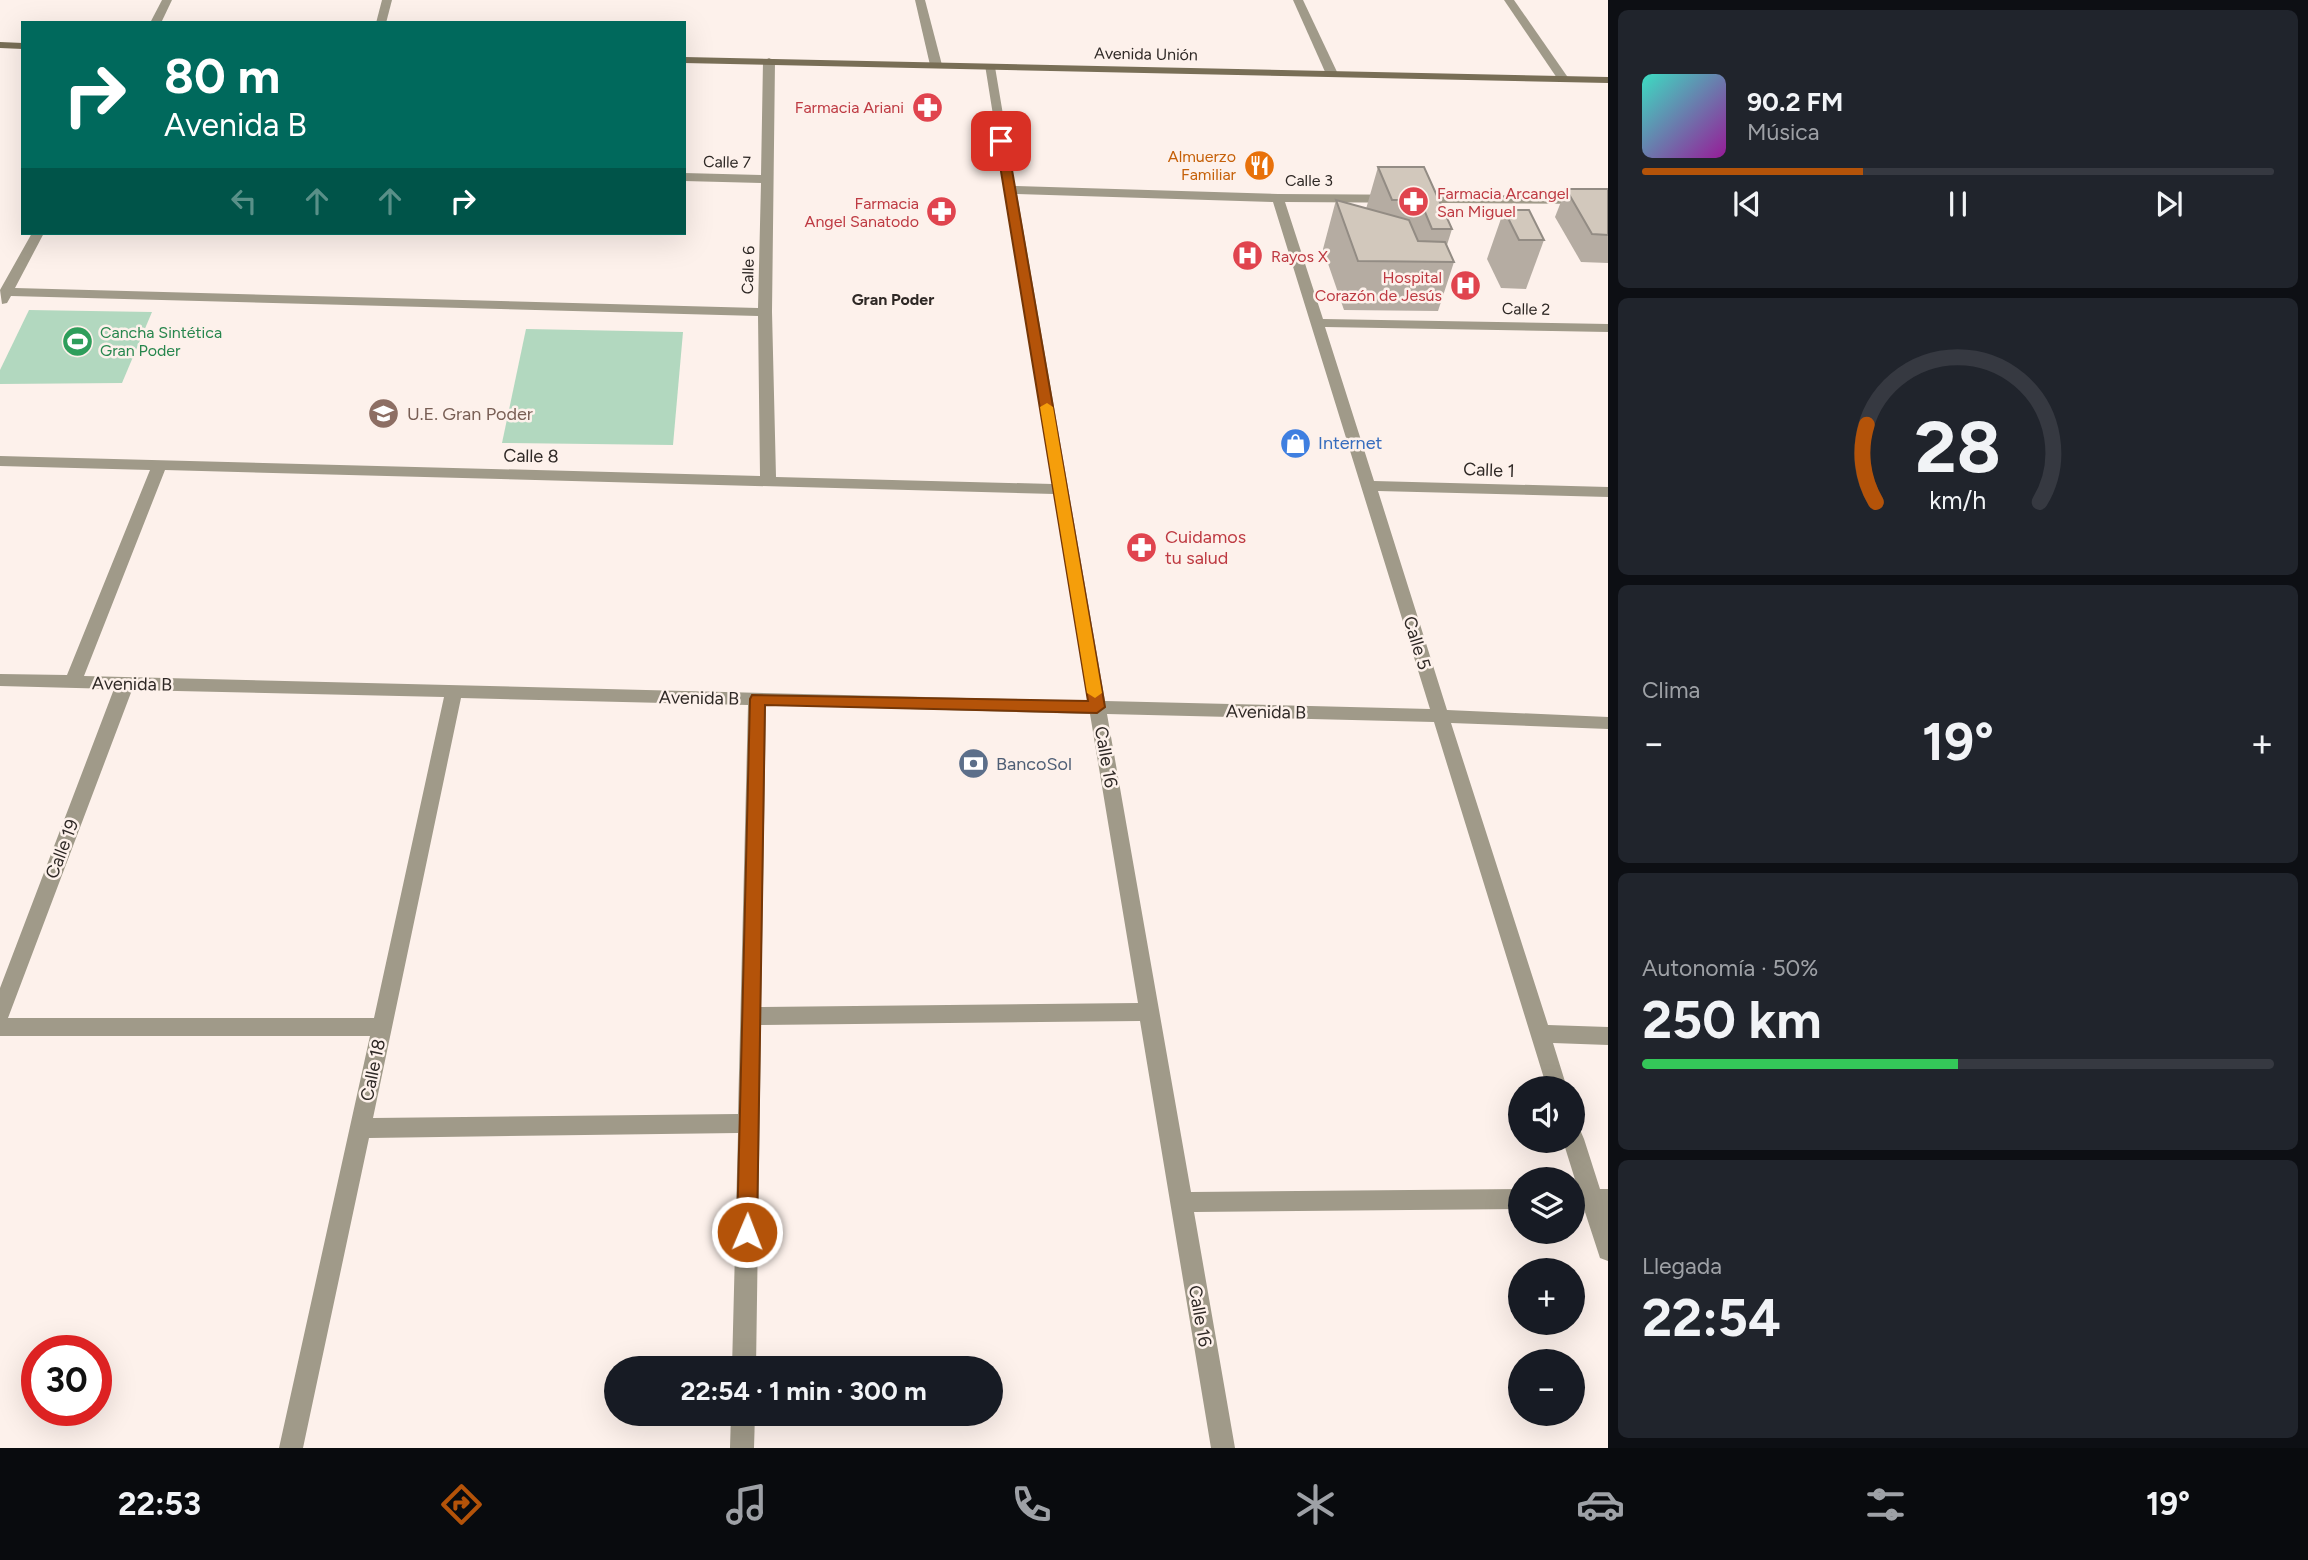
<!DOCTYPE html>
<html lang="es">
<head>
<meta charset="utf-8">
<style>
	:root { --surface:#171b24; --page:#20242c; --text:#f1f3f6; --muted:#9ea1a6; --line:#363941; --accent:#b45309 }
	body { margin:0; font-family:Figtree,sans-serif; background:var(--page); color:var(--text); height:100vh; display:flex; flex-direction:column; font-size:26px; white-space:nowrap }
	* { box-sizing:border-box; margin:0 }
	p { font-size:23px; color:var(--muted) }
	.icon { flex:none; width:38px; height:38px; fill:none; stroke:currentColor; stroke-width:2; stroke-linecap:round; stroke-linejoin:round }
	.map { position:relative; flex:1; overflow:hidden }
	.details { display:flex; flex-direction:column; gap:10px; padding:10px; background:#0d0f14; width:700px }
	.details>* { flex:none }
	.hud { position:absolute; left:21px; top:21px; width:665px; height:214px; border-radius:0px; box-shadow:0 7px 28px #0002; background:#00695c; color:#fff; overflow:hidden }
	.tools { position:absolute; left:1508px; top:1076px; display:grid; gap:14px }
	.tools a { display:grid; place-items:center; width:77px; height:77px; border-radius:50%; background:var(--surface); box-shadow:0 7px 28px #0002; font-size:35px }
	.speed { position:absolute; left:21px; top:1335px; display:flex; gap:14px; font-size:35px; font-weight:700; text-align:center }
	.speed>* { display:grid; place-content:center; width:91px; height:91px; border-radius:50%; background:var(--surface); box-shadow:0 7px 28px #0002; line-height:1 }
	.speed .limit { border:10px solid #d22; background:#fff; color:#111 }
	.pin { position:absolute; display:grid; place-items:center; width:60px; height:60px; color:#fff; margin:-30px; border-radius:14px; box-shadow:0 4px 10px #0006 }
	.me { position:absolute; width:77px; margin:-38px; rotate:1deg; stroke-linejoin:round; filter:drop-shadow(0 0 5px #0008) }
	.turn { display:flex; align-items:center; gap:24px; height:147px; padding:0 28px; font-size:32px }
	.turn .icon { width:91px; height:91px; stroke-width:2.5 }
	.turn b { display:block; font-size:49px; line-height:60px }
	.lanes { display:flex; align-items:center; height:66px; padding:0 28px; background:#0003; justify-content:center; gap:35px; direction:ltr }
	.lanes .off { opacity:.35 }
	.big { font-size:52px; font-weight:700; line-height:1.1 }
	.details .widget { flex:1; display:flex; flex-direction:column; justify-content:center; gap:10px; min-width:0; padding:0 24px; border-radius:10px; background:var(--page) }
	.details .dial { align-items:center; gap:0 }
	.dial svg { height:182px; overflow:visible; fill:none; stroke:var(--line); stroke-width:7; stroke-linecap:round; text-anchor:middle }
	.dial text { fill:var(--text); stroke:none }
	.song { display:flex; align-items:center; gap:21px }
	.cover { width:84px; height:84px; border-radius:10px; background:linear-gradient(135deg,hsl(170 70% 55%),hsl(300 70% 35%)) }
	.played { height:7px; border-radius:4px; background:linear-gradient(90deg,var(--accent) 35%,var(--line) 35%) }
	.keys { display:flex; justify-content:space-around; direction:ltr }
	.heat { display:flex; justify-content:space-between; align-items:center; font-size:38px; direction:ltr }
	.charge { height:10px; border-radius:5px; background:linear-gradient(90deg,#34c759 50%,var(--line) 0) }
	.trip { position:absolute; left:604px; top:1356px; width:399px; height:70px; border-radius:35px; background:var(--surface); box-shadow:0 7px 28px #0002; font-weight:700; line-height:70px; text-align:center }
	.menu { display:flex; height:112px; justify-content:space-around; align-items:center; background:#090b0e; color:var(--muted) }
	.menu .icon { width:49px; height:49px }
	.menu .selected { color:var(--accent) }
	.menu b { font-size:32px; color:var(--text) }
	main { display:flex; flex:1; min-height:0 }
	.map>svg:first-child { display:block }
</style>
</head>
<body>
<main>
<div class="map">
<svg width="1608" height="1448" viewBox="0 0 1608 1448">
	<rect width="100%" height="100%" fill="#fdf1eb"/>
	<!-- green -->
	<g fill="#b2d8bf">
		<path d="M 29,310 L 152,312 L 122,383 L 0,384 L 0,370 Z"/>
		<path d="M 526,329 L 683,332 L 673,445 L 502,443 Z"/>
	</g>
	<g fill="none" stroke-linecap="round" stroke-linejoin="round">
		<!-- street -->
		<g fill="#a09a89" fill-rule="evenodd">
			<path d="M 162,0 L 172,0 L 161,23 L 150,23 Z"/>
			<path d="M 382,0 L 392,0 L 386,23 L 376,23 Z"/>
			<path d="M 915,0 L 925,0 L 942,65 L 940,67 L 930,65 Z"/>
			<path d="M 1293,0 L 1303,0 L 1338,74 L 1336,76 L 1326,74 Z"/>
			<path d="M 1504,0 L 1514,0 L 1569,79 L 1567,81 L 1559,81 Z"/>
			<path d="M 769,58 L 775,61 L 772,312 L 776,477 L 1052,484 L 985,65 L 995,67 L 1015,186 L 1278,194 L 1608,196 L 1608,204 L 1285,202 L 1323,319 L 1608,324 L 1608,332 L 1325,327 L 1374,481 L 1608,487 L 1608,497 L 1378,491 L 1447,710 L 1608,717 L 1608,729 L 1451,723 L 1548,1025 L 1608,1027 L 1608,1045 L 1553,1043 L 1567,1088 L 1547,1088 L 1434,722 L 1107,714 L 1191,1192 L 1521,1189 L 1521,1209 L 1194,1212 L 1235,1448 L 1211,1448 L 1140,1021 L 761,1025 L 756,1368 L 732,1368 L 738,1133 L 369,1138 L 303,1448 L 279,1448 L 370,1036 L 0,1036 L 0,988 L 114,689 L 0,686 L 0,674 L 67,675 L 150,470 L 0,466 L 0,456 L 760,476 L 758,316 L 11,296 L 7,303 L 2,304 L 0,290 L 32,233 L 44,233 L 15,288 L 758,308 L 761,183 L 684,181 L 684,173 L 761,175 L 763,61 ZM 1017,194 L 1273,202 L 1430,709 L 1105,701 ZM 165,470 L 1054,494 L 1088,701 L 84,676 ZM 132,690 L 444,697 L 374,1018 L 8,1018 ZM 461,698 L 748,705 L 738,1114 L 373,1118 ZM 766,705 L 1090,714 L 1138,1003 L 761,1007 Z"/>
			<path d="M 1573,1129 L 1581,1132 L 1584,1139 L 1600,1189 L 1608,1189 L 1608,1261 L 1600,1258 L 1584,1209 L 1573,1209 L 1573,1189 L 1578,1189 L 1563,1141 L 1573,1141 Z"/>
			<path d="M 731,1414 L 755,1414 L 754,1448 L 730,1448 Z"/>
		</g>
		<!-- secondary -->
		<g fill="#786e56" fill-rule="evenodd">
			<path d="M 0,42 L 23,43 L 23,49 L 0,48 Z"/>
			<path d="M 684,57 L 1608,77 L 1608,83 L 684,63 Z"/>
		</g>
	</g>
	<!-- wall -->
	<g fill="#b5aca2">
		<path d="M 1378,167 L 1424,167 L 1452,229 L 1447,245 L 1454,262 L 1438,311 L 1344,310 L 1323,249 L 1336,200 L 1366,209 Z"/>
		<path d="M 1566,189 L 1608,189 L 1608,263 L 1581,262 L 1555,217 Z"/>
		<path d="M 1504,210 L 1544,240 L 1526,289 L 1501,288 L 1487,259 Z"/>
	</g>
	<!-- building -->
	<g fill="#d2c8bc" stroke="#938c84" stroke-width="2">
		<path d="M 1378,167 L 1424,167 L 1452,229 L 1432,229 L 1420,200 L 1392,200 Z"/>
		<path d="M 1566,189 L 1608,189 L 1608,235 L 1592,234 Z"/>
		<path d="M 1336,200 L 1409,220 L 1418,241 L 1445,242 L 1454,262 L 1358,261 Z"/>
		<path d="M 1504,210 L 1529,210 L 1544,240 L 1519,240 Z"/>
	</g>
	<!-- route -->
	<path fill="#b45309" stroke="#753606" stroke-width="2" d="M 1001,138 L 1007,141 L 1105,707 L 1097,713 L 765,705 L 757,1232 L 754,1239 L 747,1242 L 740,1239 L 737,1232 L 750,699 L 752,695 L 1088,701 L 996,141 Z"/>
	<!-- slow -->
	<path fill="#f59e0b" d="M 1047,403 L 1053,407 L 1102,693 L 1095,698 L 1087,693 L 1040,407 Z"/>
	<!-- icons -->
	<defs>
		<symbol id="pharmacy-disc" viewBox="-11 -11 22 22"><circle r="9.5" fill="#e0444e" stroke="#fdf1eb"/><path d="M-2-6h4v4h4v4h-4v4h-4v-4h-4v-4h4Z" fill="#fff"/></symbol>
		<symbol id="restaurant-disc" viewBox="-11 -11 22 22"><circle r="9.5" fill="#e8710a" stroke="#fdf1eb"/><path d="M-5-6h1v4h1v-4h1v4h1v-4h1v5L-1.5 .5V6h-2V.5L-5-1ZM5-6V6H3V1.5H1.5Q1.5-4 5-6Z" fill="#fff"/></symbol>
		<symbol id="hospital-disc" viewBox="-11 -11 22 22"><circle r="9.5" fill="#e0444e" stroke="#fdf1eb"/><path d="M-5-5h3v3.5h4V-5h3V5h-3V1.5h-4V5h-3Z" fill="#fff"/></symbol>
		<symbol id="stadium-disc" viewBox="-11 -11 22 22"><circle r="9.5" fill="#2e9e5b" stroke="#fdf1eb"/><path d="M0-5a6.5 5 0 1 0 0 10a6.5 5 0 1 0 0-10ZM-3.5-1.8h7v3.6h-7Z" fill="#fff"/></symbol>
		<symbol id="school-disc" viewBox="-11 -11 22 22"><circle r="9.5" fill="#8d6e63" stroke="#fdf1eb"/><path d="M0-5L7-2L0 1L-7-2ZM-4 1L0 2.5L4 1V4Q0 6-4 4Z" fill="#fff"/></symbol>
		<symbol id="shop-disc" viewBox="-11 -11 22 22"><circle r="9.5" fill="#3f7fe0" stroke="#fdf1eb"/><path d="M-5-2.5h2.3a2.7 3.5 0 0 1 5.4 0H5L5.5 6h-11ZM-1.5-2.5h3a1.5 2.3 0 0 0-3 0Z" fill="#fff"/></symbol>
		<symbol id="bank-disc" viewBox="-11 -11 22 22"><circle r="9.5" fill="#5c6f8a" stroke="#fdf1eb"/><path d="M-6-4H6V4H-6ZM0-2.3a2.3 2.3 0 1 0 0 4.6a2.3 2.3 0 1 0 0-4.6Z" fill="#fff"/></symbol>
	</defs>
	<g fill-rule="evenodd">
		<use href="#pharmacy-disc" x="910" y="90" width="35" height="35"/>
		<use href="#restaurant-disc" x="1242" y="148" width="35" height="35"/>
		<use href="#pharmacy-disc" x="1396" y="184" width="35" height="35"/>
		<use href="#pharmacy-disc" x="924" y="194" width="35" height="35"/>
		<use href="#hospital-disc" x="1230" y="238" width="35" height="35"/>
		<use href="#hospital-disc" x="1448" y="268" width="35" height="35"/>
		<use href="#stadium-disc" x="60" y="324" width="35" height="35"/>
		<use href="#school-disc" x="366" y="396" width="35" height="35"/>
		<use href="#shop-disc" x="1278" y="426" width="35" height="35"/>
		<use href="#pharmacy-disc" x="1124" y="530" width="35" height="35"/>
		<use href="#bank-disc" x="956" y="746" width="35" height="35"/>
	</g>
	<g text-anchor="middle" dominant-baseline="central" stroke-width="5" stroke-linejoin="round" paint-order="stroke">
		<!-- far-street labels -->
		<g font-size="16" fill="#2e2825" stroke="#fdf1eb">
			<text transform="translate(1146 54) rotate(1)">Avenida Unión</text>
			<text transform="translate(727 162) rotate(1)">Calle 7</text>
			<text x="1309" y="180">Calle 3</text>
			<text transform="translate(748 270) rotate(-88)">Calle 6</text>
			<text transform="translate(1526 309) rotate(1)">Calle 2</text>
		</g>
		<!-- far-health labels -->
		<g font-size="16" fill="#be3a42" stroke="#fdf1eb" text-anchor="end">
			<text x="904" y="107">Farmacia Ariani</text>
			<text x="1437" y="193" text-anchor="start">Farmacia Arcangel<tspan x="1437" dy="18">San Miguel</tspan></text>
			<text x="919" y="203">Farmacia<tspan x="919" dy="18">Angel Sanatodo</tspan></text>
			<text x="1271" y="256" text-anchor="start">Rayos X</text>
			<text x="1442" y="277">Hospital<tspan x="1442" dy="18">Corazón de Jesús</tspan></text>
		</g>
		<!-- far-food labels -->
		<g font-size="16" fill="#c56008" stroke="#fdf1eb" text-anchor="end">
			<text x="1236" y="156">Almuerzo<tspan x="1236" dy="18">Familiar</tspan></text>
		</g>
		<!-- far-neighbourhood labels -->
		<g font-size="16" font-weight="bold" fill="#2e2825" stroke="#fdf1eb">
			<text x="893" y="299">Gran Poder</text>
		</g>
		<!-- far-leisure labels -->
		<g font-size="16" fill="#27864d" stroke="#fdf1eb" text-anchor="start">
			<text x="100" y="332">Cancha Sintética<tspan x="100" dy="18">Gran Poder</tspan></text>
		</g>
		<!-- education labels -->
		<g font-size="18" fill="#785e54" stroke="#fdf1eb" text-anchor="start">
			<text x="407" y="414">U.E. Gran Poder</text>
		</g>
		<!-- shop labels -->
		<g font-size="18" fill="#366cbe" stroke="#fdf1eb" text-anchor="start">
			<text x="1318" y="443">Internet</text>
		</g>
		<!-- street labels -->
		<g font-size="18" fill="#2e2825" stroke="#fdf1eb">
			<text transform="translate(531 456) rotate(1)">Calle 8</text>
			<text transform="translate(1489 470) rotate(2)">Calle 1</text>
			<text transform="translate(1417 643) rotate(73)">Calle 5</text>
			<text transform="translate(132 684) rotate(1)">Avenida B</text>
			<text transform="translate(699 698) rotate(1)">Avenida B</text>
			<text transform="translate(1266 712) rotate(1)">Avenida B</text>
			<text transform="translate(1106 757) rotate(80)">Calle 16</text>
			<text transform="translate(62 849) rotate(-69)">Calle 19</text>
			<text transform="translate(373 1070) rotate(-78)">Calle 18</text>
			<text transform="translate(1200 1316) rotate(80)">Calle 16</text>
		</g>
		<!-- health labels -->
		<g font-size="18" fill="#be3a42" stroke="#fdf1eb" text-anchor="start">
			<text x="1165" y="537">Cuidamos<tspan x="1165" dy="21">tu salud</tspan></text>
		</g>
		<!-- service labels -->
		<g font-size="18" fill="#4e5e75" stroke="#fdf1eb" text-anchor="start">
			<text x="996" y="764">BancoSol</text>
		</g>
	</g>
</svg>
<div class="tools">
<a><svg class="icon" aria-label="sound" viewBox="0 0 24 24"><path d="M4 9h4l5-4v14l-5-4H4zM17 9q2 3 0 6"/></svg></a>
<a><svg class="icon" aria-label="layers" viewBox="0 0 24 24"><path d="M12 4l9 5-9 5-9-5zM3 14l9 5 9-5"/></svg></a>
<a>+</a>
<a>−</a>
</div>
<div class="speed"><div class="limit">30</div></div>
<div class="pin" style="left:1001px;top:141px;background:#d93025"><svg class="icon" aria-label="arrive" viewBox="0 0 24 24"><path d="M6 21V4h12l-3 4 3 4H6"/></svg></div>
<svg class="me" style="left:747px;top:1232px" viewBox="-20 -20 40 40"><circle r="17" fill="#b45309" stroke="#fff" stroke-width="3"/><path d="M0-11L8 9 0 5-8 9z" fill="#fff"/></svg>
<div class="trip">22:54 · 1 min · 300 m</div>
<div class="hud">
<div class="turn"><svg class="icon" aria-label="right" viewBox="0 0 24 24"><path d="M7 20v-9h11M14 6l5 5-5 5"/></svg><div><b>80 m</b>Avenida B</div></div>
<div class="lanes"><svg class="icon off" aria-label="left" viewBox="0 0 24 24"><path d="M17 20v-9H6M10 6l-5 5 5 5"/></svg><svg class="icon off" aria-label="ahead" viewBox="0 0 24 24"><path d="M12 20V5M6 11l6-6 6 6"/></svg><svg class="icon off" aria-label="ahead" viewBox="0 0 24 24"><path d="M12 20V5M6 11l6-6 6 6"/></svg><svg class="icon" aria-label="right" viewBox="0 0 24 24"><path d="M7 20v-9h11M14 6l5 5-5 5"/></svg></div>
</div>
</div>
<section class="details">
<div class="widget">
<div class="song"><i class="cover"></i><div><b>90.2 FM</b><p>Música</p></div></div>
<div class="played"></div>
<div class="keys"><svg class="icon" aria-label="previous" viewBox="0 0 24 24"><path d="M18 5L8 12l10 7zM5 5v14"/></svg><svg class="icon" aria-label="pause" viewBox="0 0 24 24"><path d="M8 5v14M16 5v14"/></svg><svg class="icon" aria-label="next" viewBox="0 0 24 24"><path d="M6 5l10 7-10 7zM19 5v14"/></svg></div>
</div>
<div class="widget dial"><svg viewBox="0 0 100 80">
<path d="M14 69A42 42 0 1 1 86 69"/>
<path d="M14 69A42 42 0 0 1 10 35" stroke="#b45309"/>
<text x="50" y="56" font-size="32" font-weight="700">28</text>
<text x="50" y="72" font-size="11">km/h</text>
</svg></div>
<div class="widget"><p>Clima</p>
<div class="heat"><a>−</a><b class="big">19°</b><a>+</a></div>
</div>
<div class="widget"><p>Autonomía · 50%</p><b class="big">250 km</b><div class="charge"></div></div>
<div class="widget"><p>Llegada</p><b class="big">22:54</b></div>
</section>
</main>
<nav class="menu">
<b>22:53</b>
<svg class="icon selected" aria-label="directions" viewBox="0 0 24 24"><path d="M12 3l9 9-9 9-9-9zM9 14v-3h6M13 9l2 2-2 2"/></svg>
<svg class="icon" aria-label="music" viewBox="0 0 24 24"><path d="M9 18V5l10-2v13"/><circle cx="6" cy="18" r="3"/><circle cx="16" cy="16" r="3"/></svg>
<svg class="icon" aria-label="phone" viewBox="0 0 24 24"><path d="M5 4h4l2 5-3 2q2 4 5 5l2-3 5 2v4C11 20 4 13 5 4z"/></svg>
<svg class="icon" aria-label="climate" viewBox="0 0 24 24"><path d="M12 3v18M4 7l16 10M4 17L20 7"/></svg>
<svg class="icon" aria-label="car" viewBox="0 0 24 24"><path d="M5 17H2v-5l4-1 3-4h7l3 4 3 1v5h-3M9 17h6M6 11h13"/><circle cx="7" cy="17" r="2"/><circle cx="17" cy="17" r="2"/></svg>
<svg class="icon" aria-label="filters" viewBox="0 0 24 24"><path d="M4 7h16M4 17h16"/><circle cx="9" cy="7" r="2"/><circle cx="15" cy="17" r="2"/></svg>
<b>19°</b>
</nav>
</body>
</html>
